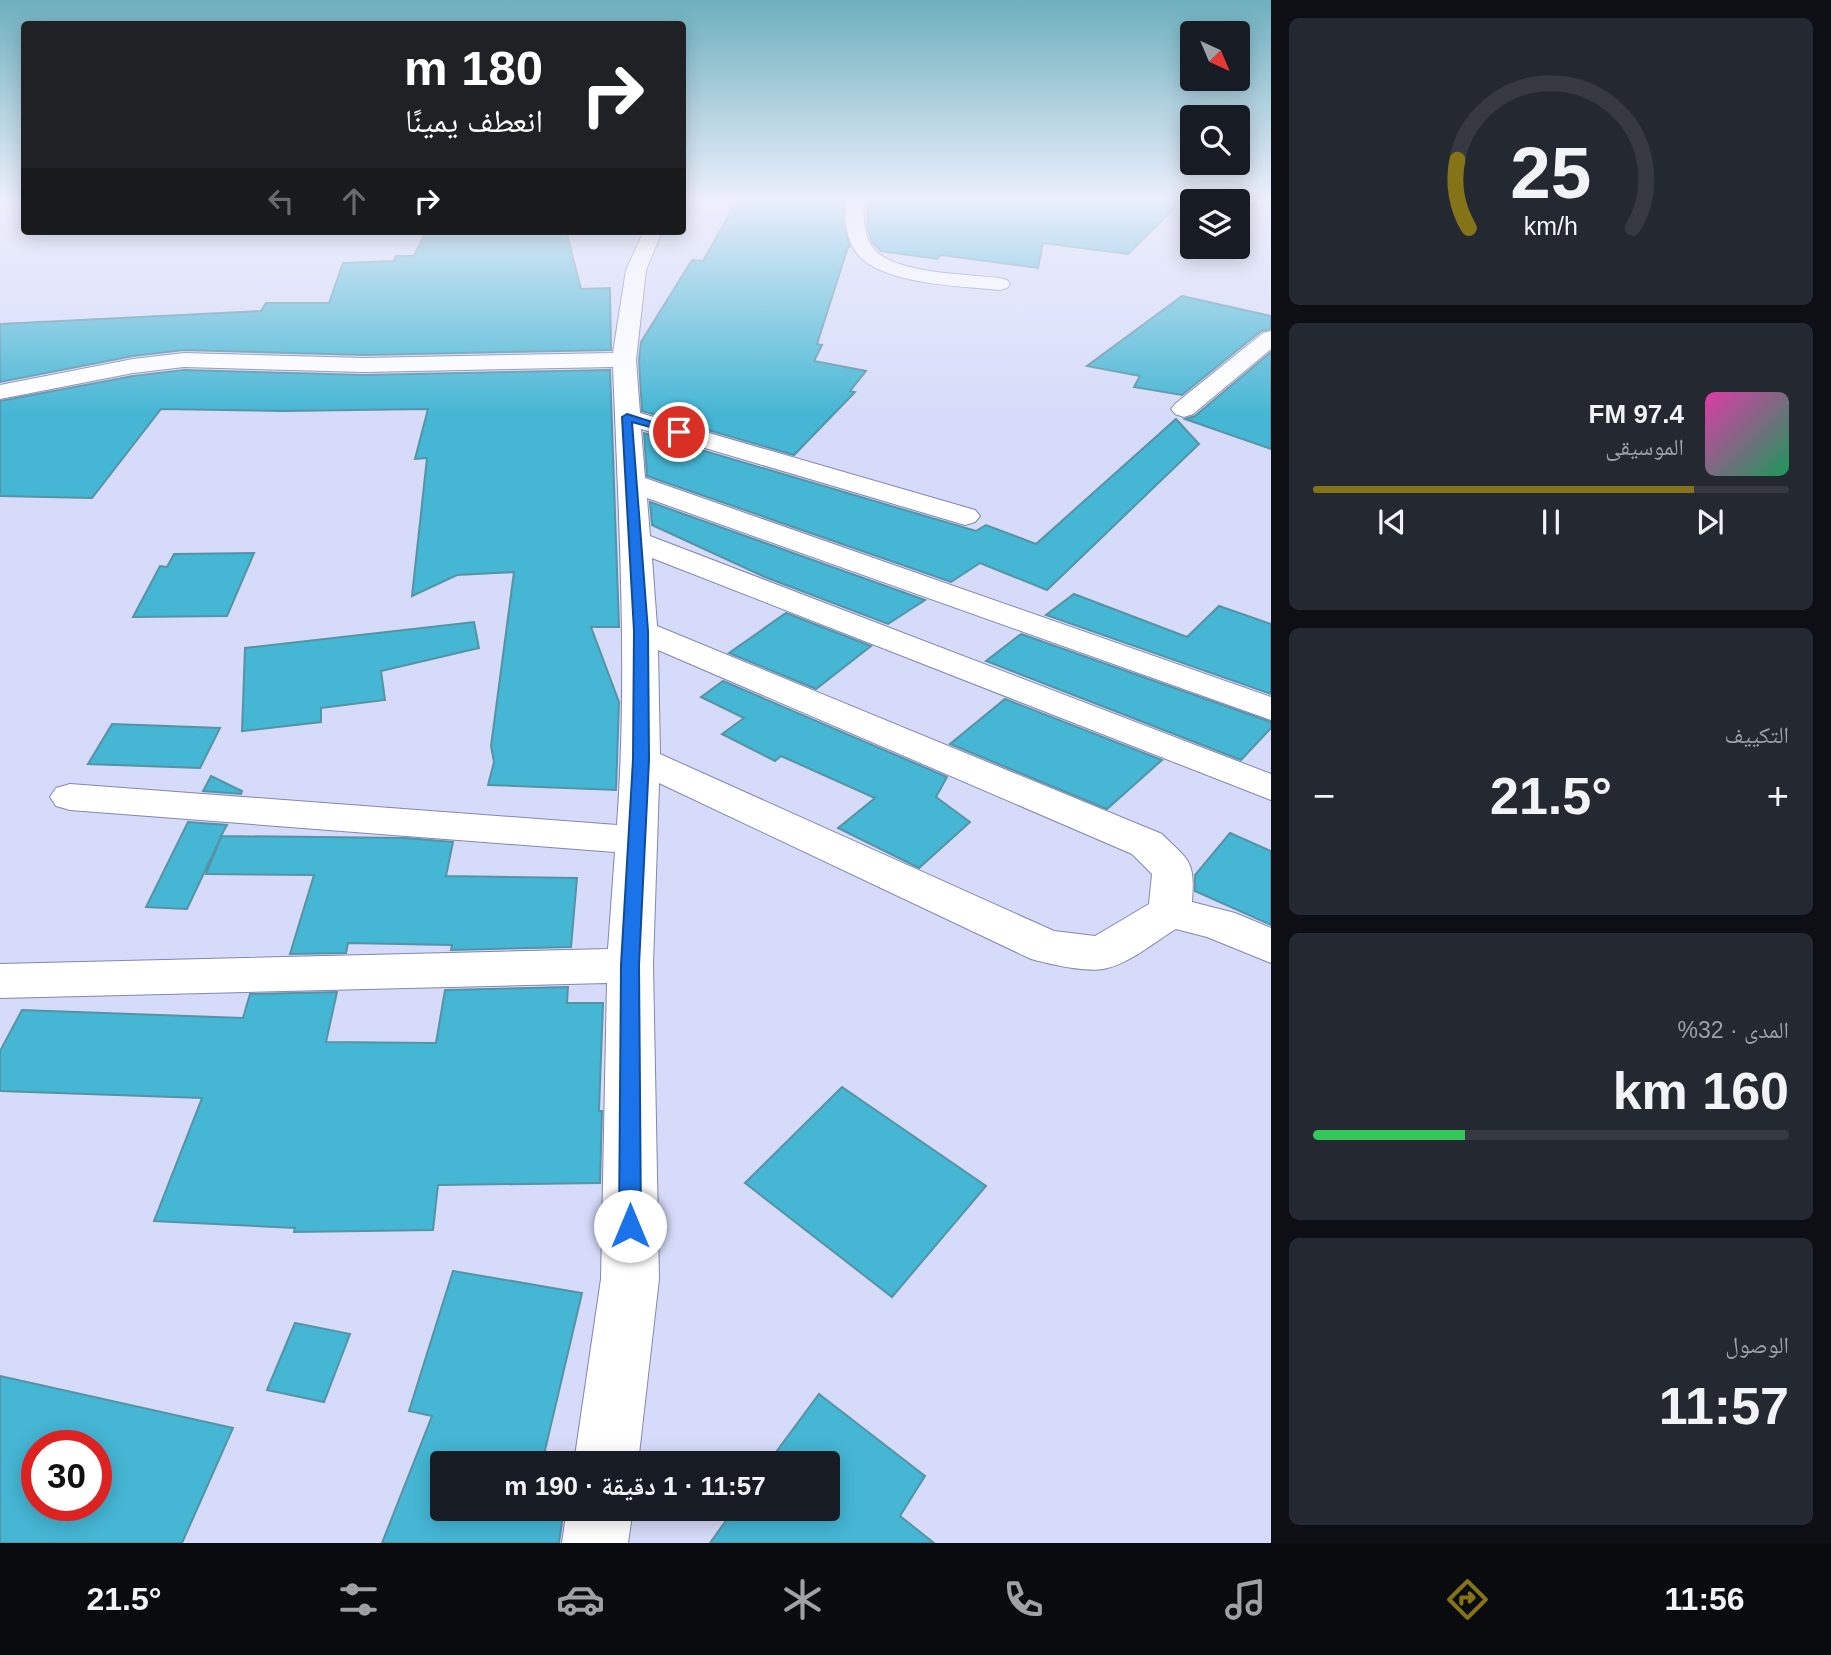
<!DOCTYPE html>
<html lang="ar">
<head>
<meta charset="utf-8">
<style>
	:root { --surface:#171b24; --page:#242831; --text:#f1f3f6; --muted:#9ea1a6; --line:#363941; --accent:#847417 }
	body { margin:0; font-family:Arial,"Noto Naskh Arabic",sans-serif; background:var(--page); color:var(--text); direction:rtl; height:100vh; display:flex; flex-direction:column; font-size:26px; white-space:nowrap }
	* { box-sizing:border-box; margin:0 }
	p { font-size:23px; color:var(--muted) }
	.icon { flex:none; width:38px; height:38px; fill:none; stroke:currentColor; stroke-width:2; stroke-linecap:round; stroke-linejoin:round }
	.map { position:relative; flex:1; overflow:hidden; direction:ltr }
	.sheet { display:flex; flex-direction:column; gap:18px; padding:18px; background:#0d0f14; width:560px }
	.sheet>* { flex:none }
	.guide { position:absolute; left:21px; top:21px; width:665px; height:214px; border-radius:7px; box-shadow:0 4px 18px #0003; direction:rtl; background:#202124; color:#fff; overflow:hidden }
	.needle { width:46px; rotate:136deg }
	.buttons { position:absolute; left:1180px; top:21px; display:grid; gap:14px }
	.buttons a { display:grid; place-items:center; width:70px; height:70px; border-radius:7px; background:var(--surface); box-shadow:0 4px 18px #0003; font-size:35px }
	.speed { position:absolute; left:21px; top:1430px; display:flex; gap:14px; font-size:35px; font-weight:700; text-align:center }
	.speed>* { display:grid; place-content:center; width:91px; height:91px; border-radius:50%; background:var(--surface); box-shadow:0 4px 18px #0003; line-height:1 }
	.speed .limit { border:10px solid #d22; background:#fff; color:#111 }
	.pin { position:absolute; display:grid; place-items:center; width:60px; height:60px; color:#fff; margin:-30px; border:4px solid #fff; border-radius:50%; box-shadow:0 2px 7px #0007 }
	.me { position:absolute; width:77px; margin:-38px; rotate:0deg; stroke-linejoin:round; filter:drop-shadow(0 0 5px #0008) }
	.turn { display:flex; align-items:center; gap:24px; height:147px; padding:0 28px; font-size:32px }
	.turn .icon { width:91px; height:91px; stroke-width:2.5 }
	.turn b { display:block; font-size:49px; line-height:60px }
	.lanes { display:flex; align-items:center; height:66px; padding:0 28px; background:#0003; justify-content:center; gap:35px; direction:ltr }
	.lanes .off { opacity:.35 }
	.big { font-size:52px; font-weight:700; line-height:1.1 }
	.sheet .card { flex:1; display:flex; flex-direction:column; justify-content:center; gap:10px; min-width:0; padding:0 24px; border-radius:10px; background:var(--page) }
	.sheet .dial { align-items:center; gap:0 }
	.dial svg { height:182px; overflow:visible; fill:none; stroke:var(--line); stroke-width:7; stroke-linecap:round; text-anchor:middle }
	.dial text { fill:var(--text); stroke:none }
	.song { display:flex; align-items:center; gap:21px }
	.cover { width:84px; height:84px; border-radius:10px; background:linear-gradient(135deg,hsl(320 70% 55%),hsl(150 70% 35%)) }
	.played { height:7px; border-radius:4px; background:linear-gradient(90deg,var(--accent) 80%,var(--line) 80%) }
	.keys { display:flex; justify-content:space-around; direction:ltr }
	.heat { display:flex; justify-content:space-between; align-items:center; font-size:38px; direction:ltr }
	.charge { height:10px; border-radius:5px; background:linear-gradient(90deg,#34c759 32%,var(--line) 0) }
	.trip { position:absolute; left:430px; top:1451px; width:410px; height:70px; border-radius:7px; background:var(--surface); box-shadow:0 4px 18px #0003; font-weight:700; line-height:70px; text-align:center; direction:rtl }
	.menu { display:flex; height:112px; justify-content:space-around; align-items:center; background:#090b0e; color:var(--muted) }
	.menu .icon { width:49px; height:49px }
	.menu .current { color:var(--accent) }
	.menu b { font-size:32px; color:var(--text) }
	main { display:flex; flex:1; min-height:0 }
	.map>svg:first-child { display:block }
</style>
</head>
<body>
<main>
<section class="sheet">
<div class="card dial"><svg viewBox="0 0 100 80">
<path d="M14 69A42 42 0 1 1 86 69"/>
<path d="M14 69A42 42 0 0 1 9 39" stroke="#847417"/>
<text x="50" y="56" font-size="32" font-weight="700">25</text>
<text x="50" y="72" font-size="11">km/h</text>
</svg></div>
<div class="card">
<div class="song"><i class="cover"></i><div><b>97.4 FM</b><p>الموسيقى</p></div></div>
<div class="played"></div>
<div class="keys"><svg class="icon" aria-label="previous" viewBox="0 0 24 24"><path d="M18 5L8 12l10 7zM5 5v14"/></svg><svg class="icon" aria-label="pause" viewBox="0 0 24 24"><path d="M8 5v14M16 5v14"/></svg><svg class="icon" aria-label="next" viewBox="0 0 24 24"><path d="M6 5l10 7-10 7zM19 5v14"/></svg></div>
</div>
<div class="card"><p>التكييف</p>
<div class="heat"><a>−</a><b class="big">21.5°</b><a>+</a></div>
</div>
<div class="card"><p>المدى · 32%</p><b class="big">160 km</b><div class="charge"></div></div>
<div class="card"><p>الوصول</p><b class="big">11:57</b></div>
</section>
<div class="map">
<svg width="1271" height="1543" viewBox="0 0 1271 1543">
	<rect width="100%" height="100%" fill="#d6dbf9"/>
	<!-- building -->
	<g fill="#45b6d4" stroke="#5593a6" stroke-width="2" fill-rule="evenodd">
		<path d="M 738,199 L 843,199 L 843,222 L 850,247 L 848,247 L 817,344 L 822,345 L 814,361 L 866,371 L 850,391 L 855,392 L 794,455 L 642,411 L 639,360 L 641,342 L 692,260 L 703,261 Z"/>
		<path d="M 867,199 L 1184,199 L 1128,254 L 1043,243 L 1038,268 L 941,255 L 937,259 L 881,251 L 872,242 L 868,230 Z"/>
		<path d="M 426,231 L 566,231 L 581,289 L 610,288 L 611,350 L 364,355 L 184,350 L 133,356 L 0,382 L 0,324 L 261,311 L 266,303 L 329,303 L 343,263 L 394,261 L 396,256 L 414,256 Z"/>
		<path d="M 1182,296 L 1271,316 L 1271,329 L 1261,331 L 1182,395 L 1134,387 L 1140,376 L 1087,366 Z"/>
		<path d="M 1271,352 L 1271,449 L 1185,419 L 1195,416 Z"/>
		<path d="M 184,370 L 364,375 L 610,370 L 619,627 L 591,627 L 619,702 L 616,790 L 488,785 L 494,762 L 491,746 L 514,572 L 457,575 L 412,596 L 427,458 L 415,459 L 428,409 L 283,411 L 161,409 L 92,498 L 0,496 L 0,401 L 133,376 Z"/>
		<path d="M 1176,419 L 1199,444 L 1047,590 L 980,563 L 951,582 L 647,476 L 644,433 L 976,531 L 986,525 L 1036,544 Z"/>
		<path d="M 650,502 L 925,600 L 888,624 L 765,577 L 652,525 Z"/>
		<path d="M 254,553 L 227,616 L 133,617 L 160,566 L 167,567 L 174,554 Z"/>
		<path d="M 1074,594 L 1187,637 L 1219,606 L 1271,624 L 1271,694 L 1046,615 Z"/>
		<path d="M 786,613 L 871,646 L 816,689 L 729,653 Z"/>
		<path d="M 474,622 L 479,648 L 381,671 L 385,700 L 321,708 L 321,722 L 242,731 L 245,648 Z"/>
		<path d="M 1021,634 L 1271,722 L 1271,728 L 1241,760 L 986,661 Z"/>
		<path d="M 723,681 L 947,777 L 936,797 L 970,822 L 919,868 L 838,828 L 875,798 L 781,756 L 775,761 L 722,734 L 744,718 L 701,697 Z"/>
		<path d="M 1005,699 L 1162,760 L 1107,809 L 950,744 Z"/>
		<path d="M 112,724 L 220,728 L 200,768 L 88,764 Z"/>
		<path d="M 211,776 L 242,791 L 241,794 L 203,791 Z"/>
		<path d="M 188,822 L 227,825 L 221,836 L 405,838 L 453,842 L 446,876 L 577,878 L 571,947 L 451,950 L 452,945 L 348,943 L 346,953 L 290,954 L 314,875 L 206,874 L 221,837 L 187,909 L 146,907 Z"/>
		<path d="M 1230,833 L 1271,851 L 1271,925 L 1195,891 L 1195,875 Z"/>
		<path d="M 568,987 L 567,1003 L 603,1003 L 599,1111 L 602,1111 L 600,1183 L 438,1185 L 433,1230 L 294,1232 L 295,1228 L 154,1221 L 202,1098 L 0,1091 L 0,1051 L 22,1010 L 243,1018 L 250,994 L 337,992 L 326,1042 L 436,1043 L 445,990 Z"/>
		<path d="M 842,1087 L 986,1186 L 892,1297 L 745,1183 Z"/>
		<path d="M 453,1271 L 582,1293 L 542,1463 L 443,1463 L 443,1508 L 564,1508 L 559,1543 L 382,1543 L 432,1416 L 409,1411 Z"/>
		<path d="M 295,1323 L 350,1334 L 324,1402 L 267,1390 Z"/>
		<path d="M 0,1376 L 233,1428 L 182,1543 L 0,1543 ZM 37,1446 L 96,1446 L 96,1505 L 37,1505 Z"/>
		<path d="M 819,1394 L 925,1476 L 900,1516 L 934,1543 L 710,1543 L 735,1508 L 828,1508 L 828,1463 L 768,1463 Z"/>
	</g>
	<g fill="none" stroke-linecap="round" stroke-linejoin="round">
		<defs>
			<g id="minor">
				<path d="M 846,199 L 864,199 C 863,214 863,235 873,248 C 893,274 968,274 1000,278 L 1007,280 L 1010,284 L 1007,288 L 1000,290 C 962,286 887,285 859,256 C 846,242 844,218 846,199 Z"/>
				<path d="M 1245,199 L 1271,199 L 1271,208 L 1248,203 Z"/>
				<path d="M 644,231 L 662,231 L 646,270 L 636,360 L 640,413 L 975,510 L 980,516 L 975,522 L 965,525 L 955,522 L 641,429 L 645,478 L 1271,697 L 1271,720 L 647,498 L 650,536 L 1271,774 L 1271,800 L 652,558 L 657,626 L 1162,834 C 1190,862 1195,860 1192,902 L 1235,913 L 1271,928 L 1271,963 L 1207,937 L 1176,929 C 1154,942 1128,965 1103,969 C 1084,972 1049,964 1031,959 L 659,783 L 653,965 L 659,1279 L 638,1463 L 574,1463 L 601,1279 L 607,983 L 0,998 L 0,964 L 608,949 L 615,852 L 70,810 L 56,806 L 50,797 L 56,788 L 70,784 L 617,825 C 628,672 619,520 613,367 L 364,372 L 184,367 L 133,373 L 0,399 L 0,385 L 133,359 L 184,353 L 364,358 L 613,353 L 626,270 ZM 658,650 L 1132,854 L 1152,874 L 1149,904 L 1095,936 L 1054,931 L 660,754 Z"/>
				<path d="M 1271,331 L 1271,349 L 1193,414 L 1184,417 L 1175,414 L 1171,409 L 1175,404 L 1263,333 Z"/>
				<path d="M 567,1508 L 633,1508 L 628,1543 L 562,1543 Z"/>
			</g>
		</defs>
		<!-- minor casing -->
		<use href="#minor" stroke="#8186b5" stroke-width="2"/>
		<!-- minor -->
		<use href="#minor" fill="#fff" fill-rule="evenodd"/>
	</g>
	<!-- sky -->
	<linearGradient id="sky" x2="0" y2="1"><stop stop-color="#6db0be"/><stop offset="0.48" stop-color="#edeffc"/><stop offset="1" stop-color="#edeffc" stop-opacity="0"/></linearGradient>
	<rect width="1271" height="415" fill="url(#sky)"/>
	<!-- route -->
	<path fill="#1a73e8" stroke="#114b97" stroke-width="2" d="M 627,414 L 684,432 L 679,435 L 632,422 L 648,631 L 649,760 L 639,965 L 641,1226 L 638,1234 L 630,1237 L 622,1234 L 619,1226 L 621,965 L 633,760 L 634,631 L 622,417 Z"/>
</svg>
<div class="buttons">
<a><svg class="needle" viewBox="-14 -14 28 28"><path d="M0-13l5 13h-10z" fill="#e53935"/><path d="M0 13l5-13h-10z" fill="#9ea1a6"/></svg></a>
<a><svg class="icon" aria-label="search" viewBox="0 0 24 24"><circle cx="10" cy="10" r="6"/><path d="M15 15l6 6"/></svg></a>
<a><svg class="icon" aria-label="layers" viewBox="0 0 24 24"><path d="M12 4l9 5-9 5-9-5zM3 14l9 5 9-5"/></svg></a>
</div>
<div class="speed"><div class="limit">30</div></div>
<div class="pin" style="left:679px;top:432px;background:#d93025"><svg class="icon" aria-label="arrive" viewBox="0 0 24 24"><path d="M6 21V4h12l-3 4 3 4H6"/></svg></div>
<svg class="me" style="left:630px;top:1226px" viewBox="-20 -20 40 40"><circle r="19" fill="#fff"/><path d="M0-13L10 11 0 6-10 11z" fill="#1a73e8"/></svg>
<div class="trip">11:57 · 1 دقيقة · 190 m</div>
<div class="guide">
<div class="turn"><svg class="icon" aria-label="right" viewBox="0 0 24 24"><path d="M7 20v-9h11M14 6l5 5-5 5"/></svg><div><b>180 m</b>انعطف يمينًا</div></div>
<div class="lanes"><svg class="icon off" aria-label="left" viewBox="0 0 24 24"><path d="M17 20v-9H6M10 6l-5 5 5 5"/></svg><svg class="icon off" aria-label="ahead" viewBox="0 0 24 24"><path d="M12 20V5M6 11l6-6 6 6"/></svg><svg class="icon" aria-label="right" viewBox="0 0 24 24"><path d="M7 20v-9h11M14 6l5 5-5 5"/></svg></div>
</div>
</div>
</main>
<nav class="menu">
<b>11:56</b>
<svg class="icon current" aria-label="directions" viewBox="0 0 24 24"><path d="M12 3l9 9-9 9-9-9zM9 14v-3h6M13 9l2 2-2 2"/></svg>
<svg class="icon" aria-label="music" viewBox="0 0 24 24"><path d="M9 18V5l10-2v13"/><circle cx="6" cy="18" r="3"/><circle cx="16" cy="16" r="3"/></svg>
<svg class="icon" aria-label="phone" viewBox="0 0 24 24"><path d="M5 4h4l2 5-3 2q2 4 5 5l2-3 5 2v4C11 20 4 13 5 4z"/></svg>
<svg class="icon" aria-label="climate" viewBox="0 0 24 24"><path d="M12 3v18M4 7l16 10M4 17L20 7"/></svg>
<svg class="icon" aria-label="car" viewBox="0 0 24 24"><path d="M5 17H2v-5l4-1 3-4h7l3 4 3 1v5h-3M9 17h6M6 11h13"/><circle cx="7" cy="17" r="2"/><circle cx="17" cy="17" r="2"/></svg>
<svg class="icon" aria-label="filters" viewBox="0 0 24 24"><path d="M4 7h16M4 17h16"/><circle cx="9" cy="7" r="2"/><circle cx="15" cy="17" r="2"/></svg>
<b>21.5°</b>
</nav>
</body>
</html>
